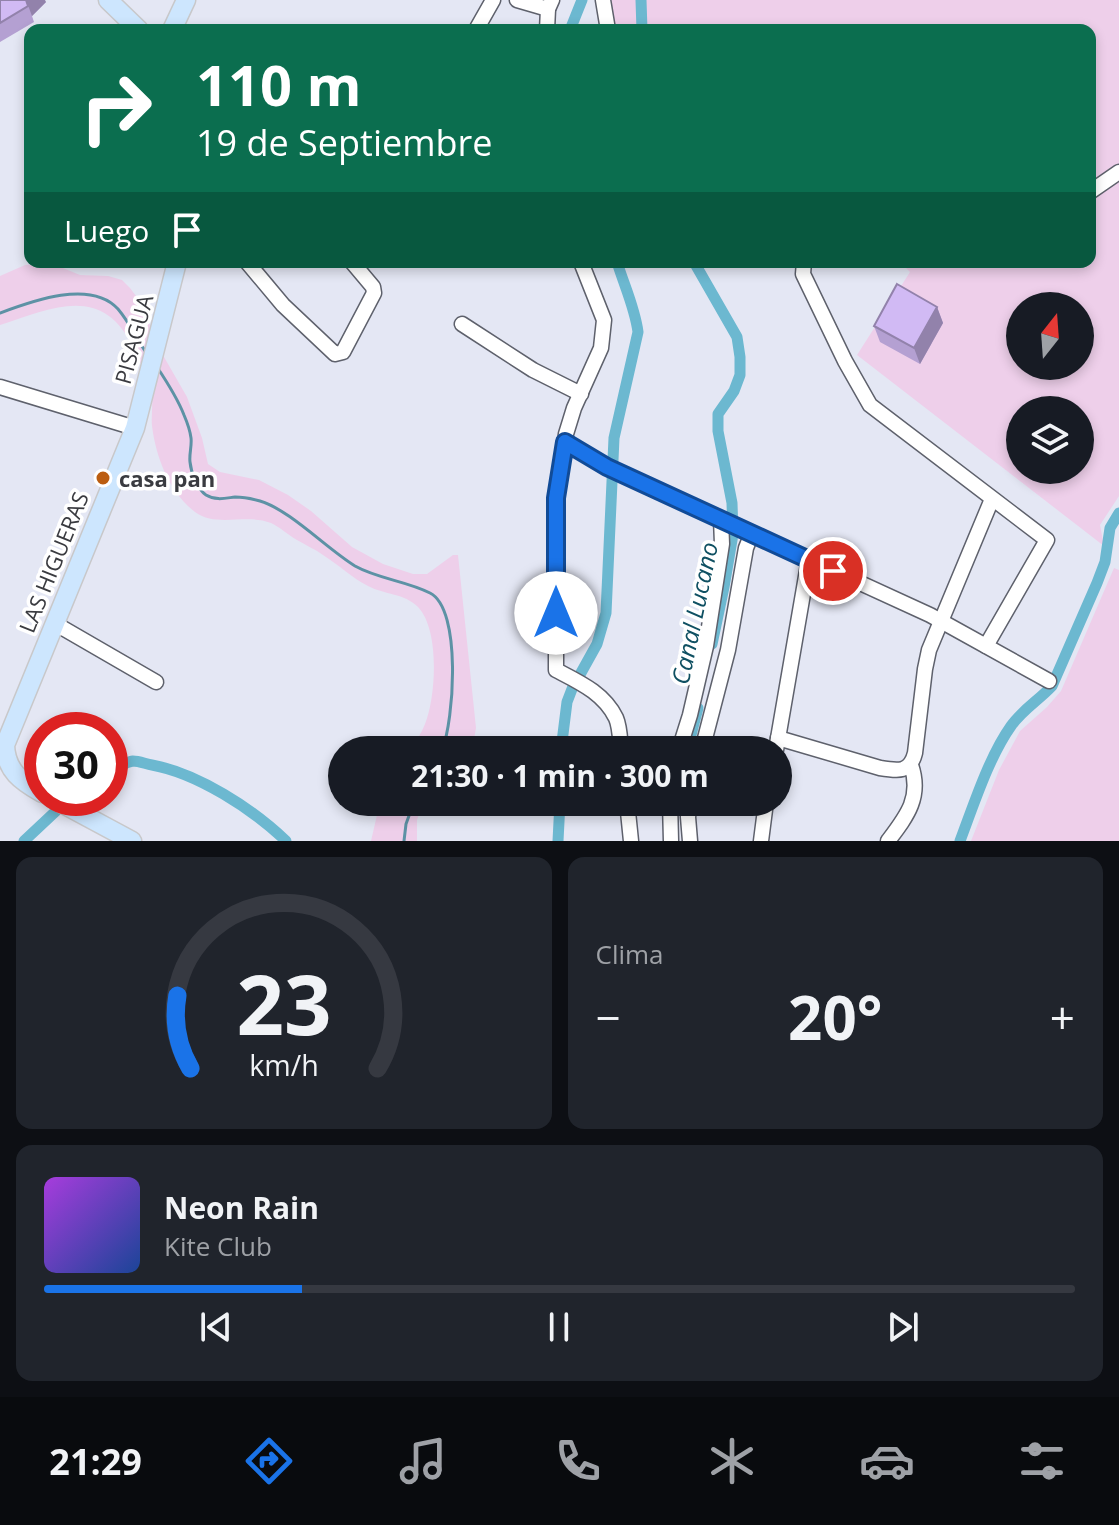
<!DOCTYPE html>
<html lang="es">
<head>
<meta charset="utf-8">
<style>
	:root { --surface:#171b24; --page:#20242c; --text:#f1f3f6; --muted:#9ea1a6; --line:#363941; --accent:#1a73e8 }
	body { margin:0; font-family:"Open Sans",sans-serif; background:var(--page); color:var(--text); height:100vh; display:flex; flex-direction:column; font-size:30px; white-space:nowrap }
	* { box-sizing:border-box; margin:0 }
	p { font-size:26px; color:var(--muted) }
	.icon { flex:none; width:44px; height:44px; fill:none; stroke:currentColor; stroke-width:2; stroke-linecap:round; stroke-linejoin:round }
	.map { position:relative; height:841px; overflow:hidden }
	.side { display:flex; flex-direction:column; gap:16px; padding:16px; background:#0d0f14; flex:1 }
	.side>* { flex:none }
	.top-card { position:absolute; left:24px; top:24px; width:1072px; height:244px; border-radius:16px; box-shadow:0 4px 12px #0003; background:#0b6e4f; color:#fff; overflow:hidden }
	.needle { width:52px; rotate:17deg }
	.buttons { position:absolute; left:1006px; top:292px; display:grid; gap:16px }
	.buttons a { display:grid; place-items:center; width:88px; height:88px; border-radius:50%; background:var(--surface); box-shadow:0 4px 12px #0003; font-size:40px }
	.speed { position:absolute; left:24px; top:712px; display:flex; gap:16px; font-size:40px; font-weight:700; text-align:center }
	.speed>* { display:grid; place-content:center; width:104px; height:104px; border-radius:50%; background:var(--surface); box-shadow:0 4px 12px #0003; line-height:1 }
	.speed .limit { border:12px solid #d22; background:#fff; color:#111 }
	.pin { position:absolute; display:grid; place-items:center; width:68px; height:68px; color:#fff; margin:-34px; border:4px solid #fff; border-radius:50%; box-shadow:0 2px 8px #0007 }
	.me { position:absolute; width:88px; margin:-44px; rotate:0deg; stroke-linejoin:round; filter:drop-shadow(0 0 6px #0008) }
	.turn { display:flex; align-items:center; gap:28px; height:168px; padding:0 40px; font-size:36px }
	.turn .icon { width:104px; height:104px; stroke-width:2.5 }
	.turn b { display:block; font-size:56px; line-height:68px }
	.then { display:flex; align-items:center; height:76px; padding:0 40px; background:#0003; gap:16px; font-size:30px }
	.big { font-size:60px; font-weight:700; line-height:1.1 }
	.side .widget { flex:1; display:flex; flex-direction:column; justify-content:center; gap:12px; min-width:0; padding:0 28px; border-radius:16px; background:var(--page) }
	.side .dial { align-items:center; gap:0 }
	.dial svg { height:208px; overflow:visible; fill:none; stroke:var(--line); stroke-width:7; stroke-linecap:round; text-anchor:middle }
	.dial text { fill:var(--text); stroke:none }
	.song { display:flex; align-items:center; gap:24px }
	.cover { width:96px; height:96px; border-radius:12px; background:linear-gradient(135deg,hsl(280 70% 55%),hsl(220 70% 35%)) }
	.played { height:8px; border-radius:4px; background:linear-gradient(90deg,var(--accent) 25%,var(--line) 25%) }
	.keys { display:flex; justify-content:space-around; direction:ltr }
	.heat { display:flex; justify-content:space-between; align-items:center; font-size:44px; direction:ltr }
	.side .tiles { flex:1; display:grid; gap:16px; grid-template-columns:1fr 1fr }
	.widget:last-child { grid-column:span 2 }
	.trip { position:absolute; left:328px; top:736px; width:464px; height:80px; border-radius:40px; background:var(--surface); box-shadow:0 4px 12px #0003; font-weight:700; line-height:80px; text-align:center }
	.menu { display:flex; height:128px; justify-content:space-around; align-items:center; background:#090b0e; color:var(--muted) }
	.menu .icon { width:56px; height:56px }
	.menu .active { color:var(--accent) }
	.menu b { font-size:36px; color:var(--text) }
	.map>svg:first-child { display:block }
</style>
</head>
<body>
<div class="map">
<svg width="1119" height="841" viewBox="0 0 1119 841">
	<rect width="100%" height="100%" fill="#e4e7f4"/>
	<!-- green -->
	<g fill="#eecfea" fill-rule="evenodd">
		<path d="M 608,0 L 1119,0 L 1119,496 L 1100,525 L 1104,546 L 857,355 L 910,272 L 900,262 L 1090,262 L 1090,30 L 615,30 ZM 1020,306 L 1080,306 L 1080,366 L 1020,366 ZM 1020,410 L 1080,410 L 1080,470 L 1020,470 Z"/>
		<path d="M 41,264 L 53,264 L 80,275 L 108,276 L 122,280 L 130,288 L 139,300 L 164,357 L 187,397 L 202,438 L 208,464 L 220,472 L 259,480 L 288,495 L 311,511 L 352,547 L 383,564 L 413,574 L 427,574 L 453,555 L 458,555 L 476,728 L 472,750 L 409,750 C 416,742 421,734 425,724 C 436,697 440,630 418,607 C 404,593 385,595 368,586 C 352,578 339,565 323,555 C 315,549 305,545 297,540 C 288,535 280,527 271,523 C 246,513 217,528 195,512 C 169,492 156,457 152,426 C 151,416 153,406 152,396 C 151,380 141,365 135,351 C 104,283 55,307 0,325 L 0,276 L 25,265 Z"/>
		<path d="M 1114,568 L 1119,570 L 1119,841 L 971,841 L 999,770 L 1020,731 L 1047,707 L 1061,691 Z"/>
		<path d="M 380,802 L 423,802 L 417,820 L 417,841 L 371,841 Z"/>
	</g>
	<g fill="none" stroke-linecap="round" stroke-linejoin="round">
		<!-- stream -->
		<g stroke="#5d92a5" stroke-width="3">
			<path d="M 0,313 C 32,301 91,279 118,309 C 129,322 136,337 145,351"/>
			<path d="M 157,367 C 167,382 177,397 184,415 C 187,422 190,430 191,438 C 192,446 189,454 190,462 C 191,472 197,489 206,495 C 216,501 226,498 235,497 C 242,497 253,499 260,501 C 290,510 327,549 355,566 C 378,579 407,581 430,593 C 462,609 454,721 442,750"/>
			<path d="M 404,841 L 406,824 L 414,802"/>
		</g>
		<!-- canal -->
		<g stroke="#6cb8d0" stroke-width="11">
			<path d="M 641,0 L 642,30"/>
			<path d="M 570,30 L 582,0"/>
			<path d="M 694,262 L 737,337 L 740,357 L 740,375 L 734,391 L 718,414 L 718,431 L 732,503 L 733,534 L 724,587 L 712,644"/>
			<path d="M 561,750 L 567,702 L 572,689 L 597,644 L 606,613 L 614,438 L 638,332 C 635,308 624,285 617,262"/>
			<path d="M 687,750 L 698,708"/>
			<path d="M 110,770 C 117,768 126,762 133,761 C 139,761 146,764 152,765 C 197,773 253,809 286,841"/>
			<path d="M 24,841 L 56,811"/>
			<path d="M 558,841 L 560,802"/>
			<path d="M 960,841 C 974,804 989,757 1011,726 C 1022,710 1039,700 1052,686 L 1097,583 L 1105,562 L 1110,528 L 1119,513"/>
		</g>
		<defs>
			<g id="minor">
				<path d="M 517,0 L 548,9"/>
				<path d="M 603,0 L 608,30"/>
				<path d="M 476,30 L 493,0"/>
				<path d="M 547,30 L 548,9 L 552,0"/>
				<path d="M 1090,192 L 1119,172"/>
				<path d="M 247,262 L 283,305 L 335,354 L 343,352 L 374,293 L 373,287 L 352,262"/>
				<path d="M 581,262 L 604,320 L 601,348 L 574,408 L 566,434 L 556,498 L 556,670 C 579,682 604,693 616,718 C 620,727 620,740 621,750"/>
				<path d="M 804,262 L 803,274 L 845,361 L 870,405 L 1047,540 L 986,646"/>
				<path d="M 462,324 L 533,370 L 581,394"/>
				<path d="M 0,387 L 135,428"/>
				<path d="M 565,442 L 607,467 L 930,615 L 1049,681"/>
				<path d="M 54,623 L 156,682"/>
				<path d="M 778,738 L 880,768 C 898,771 910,773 915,753 L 925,669 L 929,650 L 992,499"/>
				<path d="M 679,750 L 690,715 L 706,646 L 722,544 L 721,519"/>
				<path d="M 702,750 L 728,650 L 746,548 L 752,533"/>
				<path d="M 776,750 L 809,559"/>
				<path d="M 627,802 L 631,841"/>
				<path d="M 670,802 L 671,841"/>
				<path d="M 690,841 L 688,817 L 690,802"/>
				<path d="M 761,841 L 766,802"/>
				<path d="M 888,841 C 907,816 922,797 911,765"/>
			</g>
			<g id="major">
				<path d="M 108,0 L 139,30"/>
				<path d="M 172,30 L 186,0"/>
				<path d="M 42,793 C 21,781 6,771 5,745 L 135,428 L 177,262"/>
				<path d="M 52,798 L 132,841"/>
			</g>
		</defs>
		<!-- minor casing -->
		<use href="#minor" stroke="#5e616c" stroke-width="17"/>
		<!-- major casing -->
		<use href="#major" stroke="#c8c8ca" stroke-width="21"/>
		<!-- minor -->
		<use href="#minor" stroke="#fff" stroke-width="14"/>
		<!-- major -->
		<use href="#major" stroke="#cde6fe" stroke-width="18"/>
	</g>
	<!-- wall -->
	<g fill="#b4a0d2">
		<path d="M 0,0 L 46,2 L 32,16 L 34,22 L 0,42 Z"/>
		<path d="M 937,307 L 943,323 L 920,364 L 880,342 L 874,326 Z"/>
	</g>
	<!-- shaded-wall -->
	<g fill="#9282ab">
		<path d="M 26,0 L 45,0 L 46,2 L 32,16 Z"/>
		<path d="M 937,307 L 943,323 L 920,364 L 914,348 Z"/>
	</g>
	<!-- building -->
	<g fill="#d1baf4" stroke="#9282ab" stroke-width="2">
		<path d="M 0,0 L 26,0 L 28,6 L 0,23 Z"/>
		<path d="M 897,284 L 937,307 L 914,348 L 874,326 Z"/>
	</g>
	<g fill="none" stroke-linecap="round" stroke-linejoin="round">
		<defs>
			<path id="route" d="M 556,613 L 556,498 L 565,442 L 607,467 L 833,571"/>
		</defs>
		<!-- route casing -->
		<use href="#route" stroke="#114b97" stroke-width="20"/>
		<!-- route -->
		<use href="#route" stroke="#1a73e8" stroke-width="14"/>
	</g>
	<!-- markers -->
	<circle fill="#bb5d11" stroke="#fff" stroke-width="3" cx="103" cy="478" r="8"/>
	<g text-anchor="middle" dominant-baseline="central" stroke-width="7" stroke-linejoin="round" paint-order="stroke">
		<!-- street labels -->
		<g font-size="22" fill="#3a3b40" stroke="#fff">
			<text transform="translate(133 339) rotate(-75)">PISAGUA</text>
			<text transform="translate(53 562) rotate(-68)">LAS HIGUERAS</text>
		</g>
		<!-- poi labels -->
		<g font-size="22" font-weight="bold" fill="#3a3b40" stroke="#fff" text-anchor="start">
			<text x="119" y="478">casa pan</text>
		</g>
		<!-- water labels -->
		<g font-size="24" font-style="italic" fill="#0f5062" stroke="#fff">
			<text transform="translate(694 613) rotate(-78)">Canal Lucano</text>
		</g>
	</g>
</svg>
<div class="buttons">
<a><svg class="needle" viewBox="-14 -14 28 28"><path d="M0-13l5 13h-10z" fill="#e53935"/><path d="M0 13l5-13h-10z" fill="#9ea1a6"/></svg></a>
<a><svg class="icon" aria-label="layers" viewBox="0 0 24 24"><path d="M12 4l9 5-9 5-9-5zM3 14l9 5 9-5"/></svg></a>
</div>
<div class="speed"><div class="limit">30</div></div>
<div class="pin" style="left:833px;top:571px;background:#d93025"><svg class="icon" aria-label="arrive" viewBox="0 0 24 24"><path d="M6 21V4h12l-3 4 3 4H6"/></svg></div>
<svg class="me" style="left:556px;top:613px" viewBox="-20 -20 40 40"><circle r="19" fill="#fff"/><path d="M0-13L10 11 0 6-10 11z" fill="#1a73e8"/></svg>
<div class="trip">21:30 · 1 min · 300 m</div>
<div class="top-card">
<div class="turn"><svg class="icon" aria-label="right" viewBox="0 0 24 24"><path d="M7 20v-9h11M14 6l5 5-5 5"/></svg><div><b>110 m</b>19 de Septiembre</div></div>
<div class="then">Luego<svg class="icon" aria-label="arrive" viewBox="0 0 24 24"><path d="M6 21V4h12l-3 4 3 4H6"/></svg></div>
</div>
</div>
<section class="side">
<div class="tiles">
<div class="widget dial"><svg viewBox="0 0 100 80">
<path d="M14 69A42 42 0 1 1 86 69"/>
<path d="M14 69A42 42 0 0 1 9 41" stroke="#1a73e8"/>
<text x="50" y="56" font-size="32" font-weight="700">23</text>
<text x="50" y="72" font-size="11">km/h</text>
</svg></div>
<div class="widget"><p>Clima</p>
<div class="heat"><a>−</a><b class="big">20°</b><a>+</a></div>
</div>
<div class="widget">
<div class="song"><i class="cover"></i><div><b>Neon Rain</b><p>Kite Club</p></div></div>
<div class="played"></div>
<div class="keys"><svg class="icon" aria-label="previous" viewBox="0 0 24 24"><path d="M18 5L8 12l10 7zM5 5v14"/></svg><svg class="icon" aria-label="pause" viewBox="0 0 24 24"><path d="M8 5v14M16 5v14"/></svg><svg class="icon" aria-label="next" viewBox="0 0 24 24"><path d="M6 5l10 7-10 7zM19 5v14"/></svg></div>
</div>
</div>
</section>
<nav class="menu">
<b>21:29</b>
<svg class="icon active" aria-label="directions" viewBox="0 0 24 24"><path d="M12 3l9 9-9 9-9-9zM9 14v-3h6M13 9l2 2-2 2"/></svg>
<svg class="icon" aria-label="music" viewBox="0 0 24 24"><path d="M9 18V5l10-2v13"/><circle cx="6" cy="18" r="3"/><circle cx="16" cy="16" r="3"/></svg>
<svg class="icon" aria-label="phone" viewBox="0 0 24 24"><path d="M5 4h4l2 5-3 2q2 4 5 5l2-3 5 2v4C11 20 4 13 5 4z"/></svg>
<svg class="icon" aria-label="climate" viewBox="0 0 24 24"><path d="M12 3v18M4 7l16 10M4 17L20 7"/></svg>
<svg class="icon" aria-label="car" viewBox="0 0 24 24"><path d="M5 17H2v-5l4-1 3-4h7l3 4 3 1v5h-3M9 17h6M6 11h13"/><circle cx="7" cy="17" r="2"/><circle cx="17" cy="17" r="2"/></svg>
<svg class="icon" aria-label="filters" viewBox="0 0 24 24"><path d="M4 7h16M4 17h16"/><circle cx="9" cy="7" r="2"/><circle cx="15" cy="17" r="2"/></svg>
</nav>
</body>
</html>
